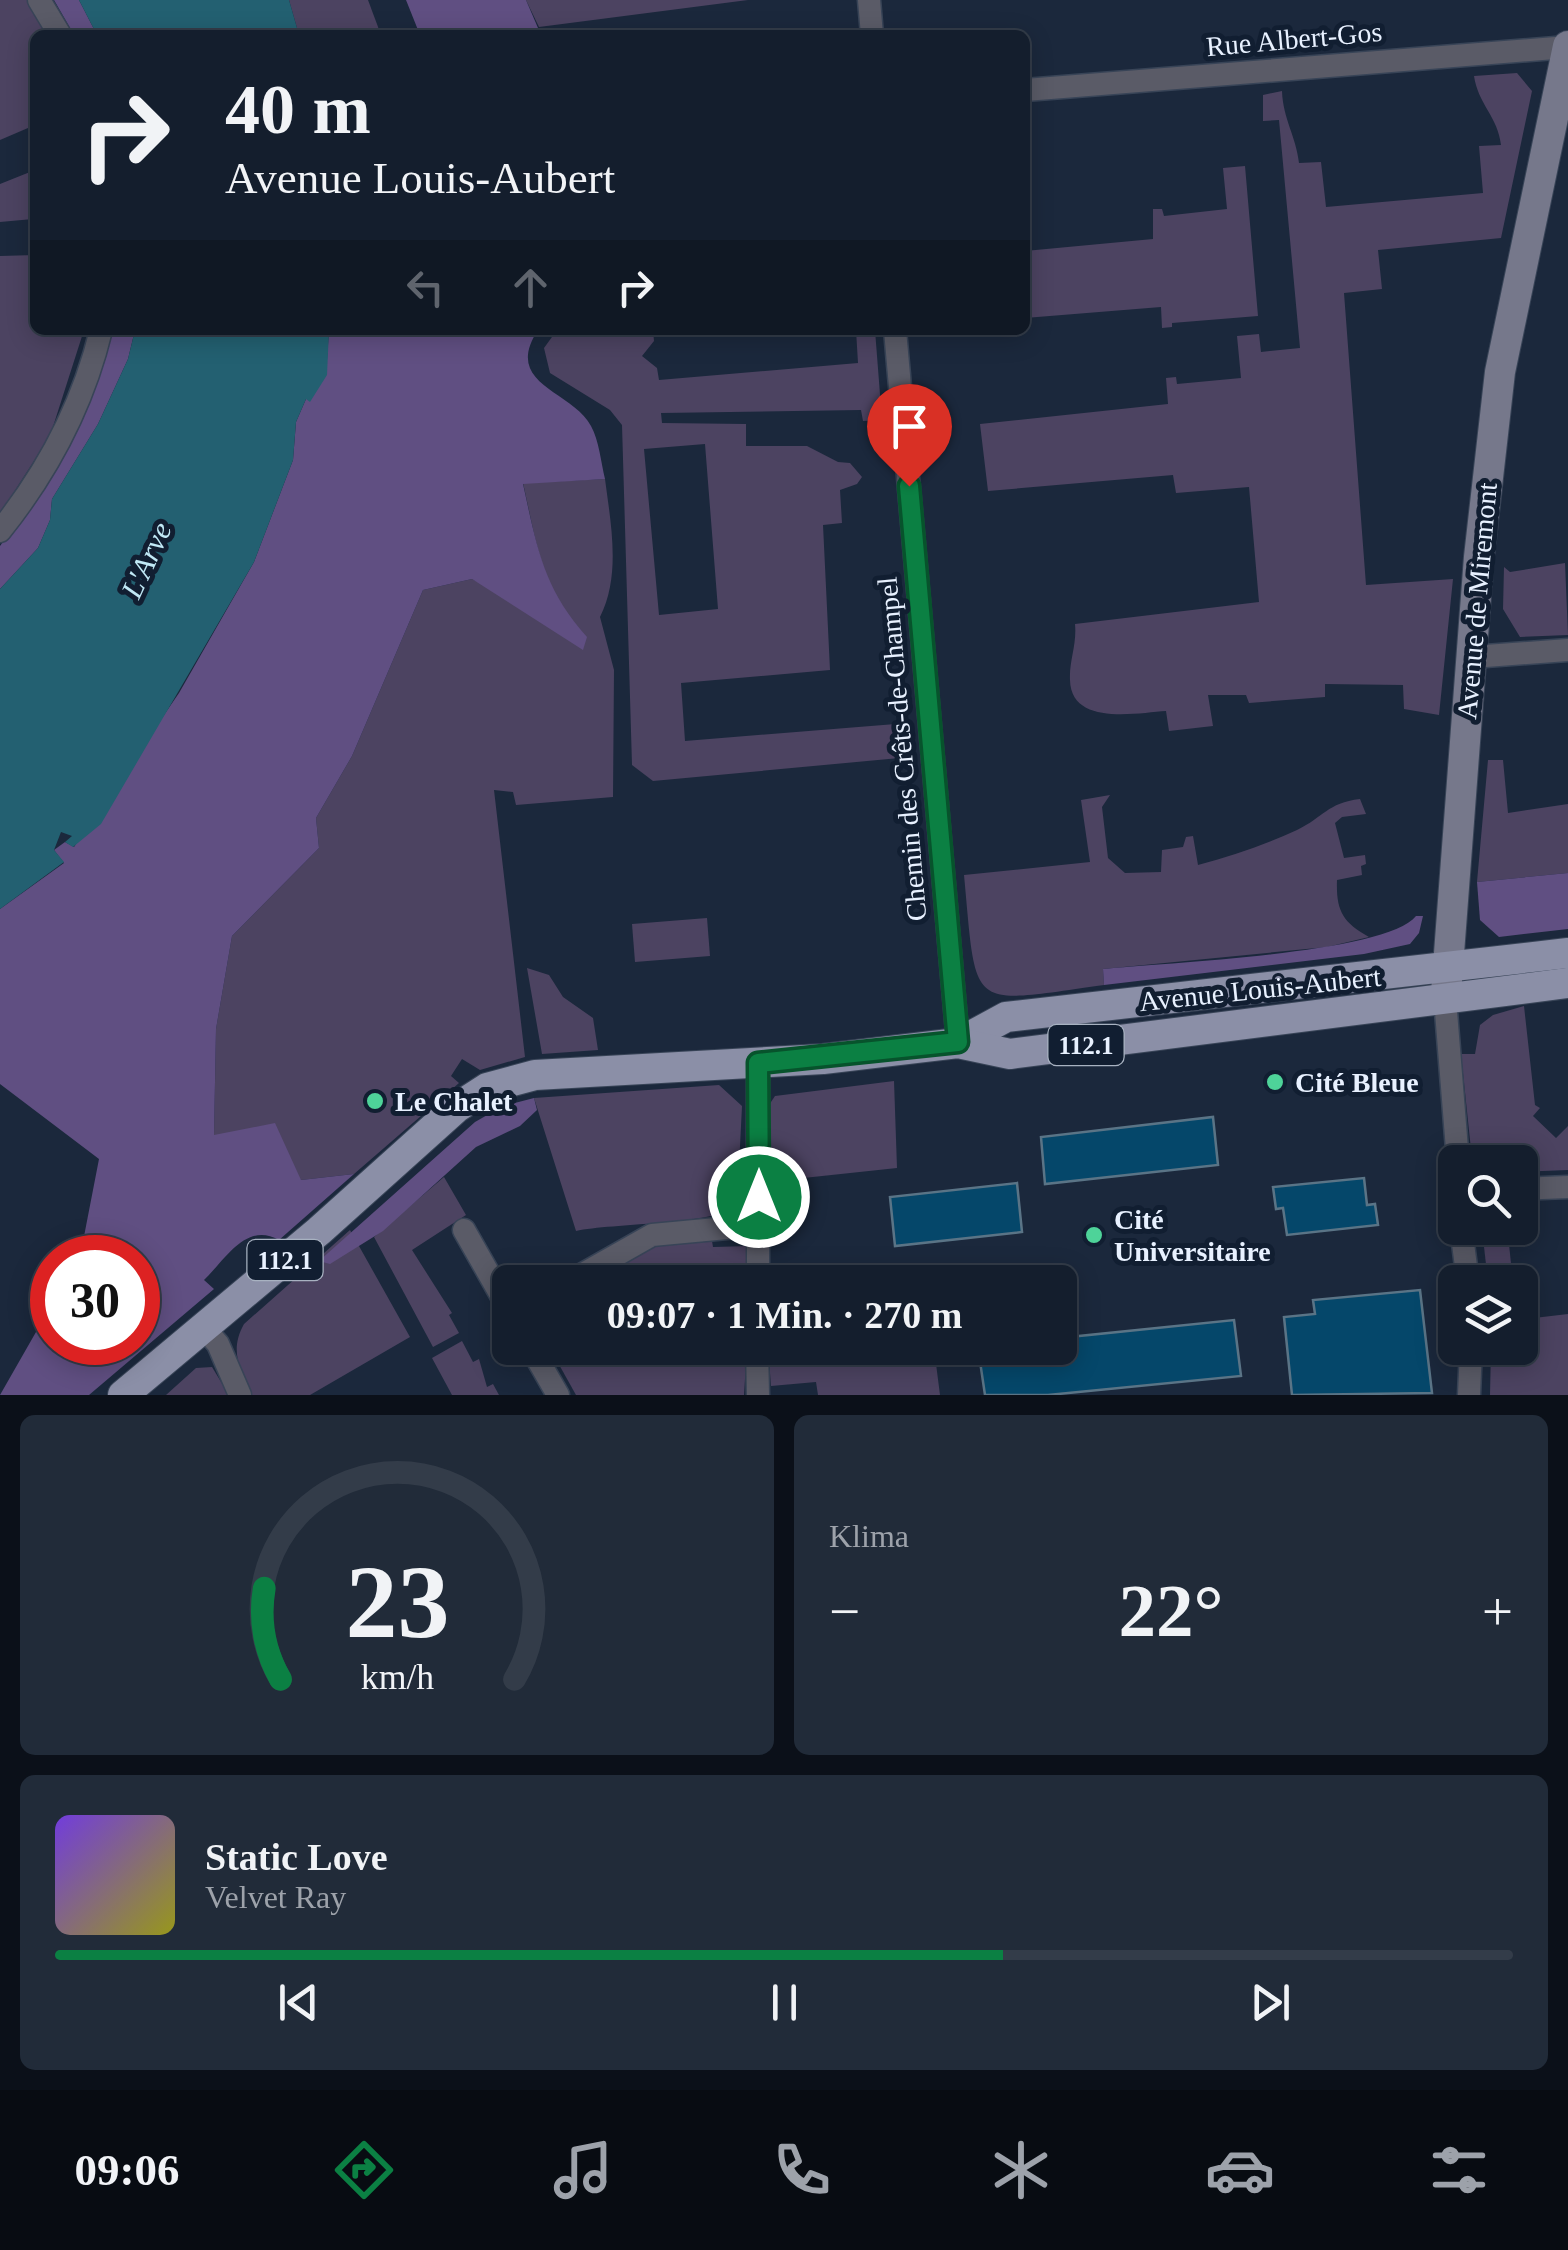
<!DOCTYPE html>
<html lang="de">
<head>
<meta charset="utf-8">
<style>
	:root { --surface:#141e2d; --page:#212b39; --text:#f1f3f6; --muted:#9da2aa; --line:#333c49; --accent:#0b8043 }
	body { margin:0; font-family:Georgia,serif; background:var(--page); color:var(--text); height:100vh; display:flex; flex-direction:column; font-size:38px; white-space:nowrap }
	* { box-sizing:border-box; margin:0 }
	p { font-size:32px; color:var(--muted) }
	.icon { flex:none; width:55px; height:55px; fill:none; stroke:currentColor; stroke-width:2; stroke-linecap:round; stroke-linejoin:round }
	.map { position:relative; height:1395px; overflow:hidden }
	.drawer { display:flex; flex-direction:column; gap:20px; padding:20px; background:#0b1019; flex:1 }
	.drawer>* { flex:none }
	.top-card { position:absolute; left:30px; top:30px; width:1000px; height:305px; border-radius:15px; box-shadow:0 5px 25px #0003,0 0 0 2px var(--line); background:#141e2d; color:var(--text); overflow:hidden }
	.buttons { position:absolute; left:1438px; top:1145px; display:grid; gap:20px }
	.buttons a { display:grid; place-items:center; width:100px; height:100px; border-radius:15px; background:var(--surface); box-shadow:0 5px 25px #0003,0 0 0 2px var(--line); font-size:50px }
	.speed { position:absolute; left:30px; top:1235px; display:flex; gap:20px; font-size:50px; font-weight:700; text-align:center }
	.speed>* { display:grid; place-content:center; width:130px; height:130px; border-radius:50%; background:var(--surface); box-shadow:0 5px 25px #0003,0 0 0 2px var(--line); line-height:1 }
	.speed .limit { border:15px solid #d22; background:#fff; color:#111 }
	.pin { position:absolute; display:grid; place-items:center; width:85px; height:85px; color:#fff; margin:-102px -42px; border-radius:50% 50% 50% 0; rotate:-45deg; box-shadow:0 0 10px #0007 }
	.pin .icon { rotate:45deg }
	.me { position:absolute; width:110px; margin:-55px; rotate:0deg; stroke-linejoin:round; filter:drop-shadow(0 0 8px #0008) }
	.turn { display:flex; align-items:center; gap:35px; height:210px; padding:0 30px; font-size:45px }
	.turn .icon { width:130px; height:130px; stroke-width:2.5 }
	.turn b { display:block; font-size:70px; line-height:85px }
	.lanes { display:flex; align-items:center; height:95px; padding:0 30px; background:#0003; justify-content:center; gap:50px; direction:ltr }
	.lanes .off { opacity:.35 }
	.big { font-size:75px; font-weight:600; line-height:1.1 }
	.drawer .tile { flex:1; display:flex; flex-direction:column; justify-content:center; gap:15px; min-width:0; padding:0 35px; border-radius:15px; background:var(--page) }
	.drawer .dial { align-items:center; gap:0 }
	.dial svg { height:260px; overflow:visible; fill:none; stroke:var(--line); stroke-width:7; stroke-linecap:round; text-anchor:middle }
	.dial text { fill:var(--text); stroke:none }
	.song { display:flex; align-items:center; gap:30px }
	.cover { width:120px; height:120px; border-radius:15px; background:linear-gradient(135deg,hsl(260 70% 55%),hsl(60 70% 35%)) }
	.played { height:10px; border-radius:5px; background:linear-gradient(90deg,var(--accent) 65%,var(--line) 65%) }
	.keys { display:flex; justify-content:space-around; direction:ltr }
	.heat { display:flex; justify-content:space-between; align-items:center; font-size:55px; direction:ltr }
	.drawer .tiles { flex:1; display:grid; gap:20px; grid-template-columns:1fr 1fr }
	.tile:last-child { grid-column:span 2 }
	.trip { position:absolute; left:492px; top:1265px; width:585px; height:100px; border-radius:15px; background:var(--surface); box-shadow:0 5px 25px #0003,0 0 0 2px var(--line); font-weight:600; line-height:100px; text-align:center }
	.tab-bar { display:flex; height:160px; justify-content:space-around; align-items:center; background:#080c12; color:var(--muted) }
	.tab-bar .icon { width:70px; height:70px }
	.tab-bar .active { color:var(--accent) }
	.tab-bar b { font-size:45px; color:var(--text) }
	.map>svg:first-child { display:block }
</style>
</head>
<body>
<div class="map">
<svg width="1568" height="1395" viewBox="0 0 1568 1395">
	<rect width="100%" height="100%" fill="#1b283c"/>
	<!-- green -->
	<g fill="#4c4361" fill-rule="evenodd">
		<path d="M 0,0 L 29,0 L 51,35 L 35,35 L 35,125 L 0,140 Z"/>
		<path d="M 289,0 L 368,0 L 381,35 L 299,35 Z"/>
		<path d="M 526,0 L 748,0 L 539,27 Z"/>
		<path d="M 1517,73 L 1532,91 L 1501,238 L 1378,250 L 1382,289 L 1344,293 L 1366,585 L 1453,579 L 1439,715 L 1404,709 L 1403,685 L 1325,684 L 1325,697 L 1249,703 L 1246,695 L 1208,695 L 1213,726 L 1169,731 L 1166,711 C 1136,713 1071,726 1070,680 C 1069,661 1077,645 1075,624 L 1259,602 L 1249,487 L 1176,493 L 1173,475 L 988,491 L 980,424 L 1168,404 L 1166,378 L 1176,377 L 1177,384 L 1241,378 L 1237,336 L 1259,334 L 1261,352 L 1300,348 L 1279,120 L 1263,121 L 1263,95 L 1282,91 C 1283,119 1296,136 1299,163 L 1321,162 L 1326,207 L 1483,193 L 1479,146 L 1501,145 C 1498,117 1478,104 1474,76 Z"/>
		<path d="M 1245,166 L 1258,316 L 1172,323 L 1172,327 L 1162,328 L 1161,307 L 1025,318 L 1025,251 L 1153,239 L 1153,209 L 1162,209 L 1164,216 L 1227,209 L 1223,168 Z"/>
		<path d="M 35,170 L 35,229 L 33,219 L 0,222 L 0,184 Z"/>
		<path d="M 35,255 L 35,330 L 84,330 L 50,436 L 0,514 L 0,256 Z"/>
		<path d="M 557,330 L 653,330 L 654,341 L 642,356 L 657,368 L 659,380 L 858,363 L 856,330 L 875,330 L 882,420 L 863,421 L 861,410 L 661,413 L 662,423 L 746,424 L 746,446 L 807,446 L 838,462 L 850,463 L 862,477 L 857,484 L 840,490 L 842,523 L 823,525 L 830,670 L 681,683 L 685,741 L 908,723 L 910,757 L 653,781 L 632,765 L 622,425 L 610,410 L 550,373 L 544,348 ZM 705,444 L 718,609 L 659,615 L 644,449 Z"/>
		<path d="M 605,479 C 611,525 621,575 600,617 L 614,670 L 613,797 L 516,805 L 513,792 L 494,790 L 525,1057 L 480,1070 L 462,1059 L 451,1076 L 459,1083 L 354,1174 L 301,1180 L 214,1135 L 216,1029 L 232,936 L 319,848 L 316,818 L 352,756 L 423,590 L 472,579 L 586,637 C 540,585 538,549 523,483 Z"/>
		<path d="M 1565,563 L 1568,635 L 1520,637 L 1503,609 L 1504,567 L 1510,572 Z"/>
		<path d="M 1488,760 L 1503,760 L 1508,813 L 1568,804 L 1568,873 L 1477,882 Z"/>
		<path d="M 1110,795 L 1102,807 L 1108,858 L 1125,873 L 1161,872 L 1162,850 L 1183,847 L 1186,837 L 1193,836 L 1198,865 C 1232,856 1264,845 1297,830 C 1324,817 1327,803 1360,799 L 1366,814 L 1342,817 L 1335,823 L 1344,858 L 1365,855 L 1366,864 L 1361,866 L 1362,875 L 1337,880 C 1336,910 1342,922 1369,937 L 1327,947 L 1103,969 L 1104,985 C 967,1004 977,1013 964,875 L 1090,862 L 1081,800 Z"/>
		<path d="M 707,918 L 710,956 L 635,962 L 632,924 Z"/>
		<path d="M 527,968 L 549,975 L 563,997 L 593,1018 L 598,1050 L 542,1054 Z"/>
		<path d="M 1524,1006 L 1535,1105 L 1540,1108 L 1533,1116 L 1556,1138 L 1568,1126 L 1568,1170 L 1520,1172 L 1520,1162 L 1474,1162 L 1472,1159 L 1461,1054 L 1475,1054 L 1480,1025 L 1493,1015 Z"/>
		<path d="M 894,1081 L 897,1168 L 766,1182 L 767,1108 L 775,1096 Z"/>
		<path d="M 719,1085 L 742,1106 L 737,1206 C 714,1225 612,1223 576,1231 L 534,1098 Z"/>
		<path d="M 444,1177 L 466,1215 L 412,1250 L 452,1313 L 449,1315 L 459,1333 L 433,1347 L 374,1237 Z"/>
		<path d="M 350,1230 L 410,1337 L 310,1395 L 252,1395 C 240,1369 229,1351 244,1324 Z"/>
		<path d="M 1508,1235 L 1513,1282 L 1488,1282 L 1483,1238 Z"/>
		<path d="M 712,1241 L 713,1247 L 749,1246 L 748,1282 L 614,1282 L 609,1273 L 657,1245 Z"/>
		<path d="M 1520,1306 L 1534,1318 L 1568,1314 L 1568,1395 L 1490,1395 L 1491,1348 L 1520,1348 Z"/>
		<path d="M 462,1341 L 473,1362 L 479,1359 L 487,1387 L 493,1384 L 499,1395 L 452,1395 L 432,1358 Z"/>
		<path d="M 559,1348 L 747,1348 L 744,1395 L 576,1395 L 552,1352 Z"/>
		<path d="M 768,1348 L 934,1348 L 940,1395 L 818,1395 L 816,1382 L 771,1386 Z"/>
		<path d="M 212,1367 L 229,1395 L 166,1395 L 196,1368 Z"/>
	</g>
	<!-- forest -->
	<g fill="#604f82">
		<path d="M 54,0 L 79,0 L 97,35 L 74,35 Z"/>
		<path d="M 406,0 L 526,0 L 541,35 L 420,35 Z"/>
		<path d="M 110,330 L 135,330 L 128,359 L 98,424 L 52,499 L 50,520 L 38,548 L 0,589 L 0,546 L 30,505 Z"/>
		<path d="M 329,330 L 538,330 C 502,385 572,390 591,426 C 599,440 601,463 605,479 L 523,484 C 537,547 543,588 587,637 L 583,650 L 472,579 L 423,590 L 352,756 L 316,818 L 319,848 L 232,936 L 216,1029 L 214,1135 L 275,1123 L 301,1180 L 354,1174 L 279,1240 C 246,1221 225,1260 204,1280 L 214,1289 L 89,1395 L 0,1395 L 52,1304 L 52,1342 L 138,1342 L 138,1258 L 80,1257 L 99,1159 L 0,1084 L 0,909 L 64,863 L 54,850 L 65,842 L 74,847 L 179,693 L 254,562 L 293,460 L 296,422 L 306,399 L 326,375 Z"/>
		<path d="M 1568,873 L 1568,929 L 1499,937 L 1480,920 L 1477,882 Z"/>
		<path d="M 1416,916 L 1423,916 L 1419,933 L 1410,944 L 1364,954 L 1104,985 L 1103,969 C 1160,963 1386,954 1416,916 Z"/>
		<path d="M 534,1098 L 537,1110 L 520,1126 L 476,1147 L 383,1231 L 330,1264 L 319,1261 L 475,1122 L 503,1106 Z"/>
	</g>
	<!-- water -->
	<g fill="#236071">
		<path d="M 79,0 L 289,0 L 299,35 L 97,35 Z"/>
		<path d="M 135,330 L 329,330 L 327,375 L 310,402 L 306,399 L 296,422 L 293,460 L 254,562 L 101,824 L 73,847 L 65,842 L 72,836 L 61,832 L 54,850 L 64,862 L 0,909 L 0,589 L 38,548 L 50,520 L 52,499 L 98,424 L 128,359 Z"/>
	</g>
	<!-- building -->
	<g fill="#05476a" stroke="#5a7486" stroke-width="2.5">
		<path d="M 1213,1117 L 1218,1165 L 1045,1184 L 1041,1137 Z"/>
		<path d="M 1364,1178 L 1367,1205 L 1375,1204 L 1378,1225 L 1287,1235 L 1283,1208 L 1276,1209 L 1273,1187 Z"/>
		<path d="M 1017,1183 L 1022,1232 L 895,1246 L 890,1197 Z"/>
		<path d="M 1420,1290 L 1432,1393 L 1292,1395 L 1284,1317 L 1315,1314 L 1313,1300 Z"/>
		<path d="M 1234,1320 L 1241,1376 L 1048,1395 L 985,1395 L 978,1348 L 1060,1348 L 1060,1338 Z"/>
	</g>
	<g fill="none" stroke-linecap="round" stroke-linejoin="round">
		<defs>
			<g id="street">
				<path d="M 39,0 L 60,35"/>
				<path d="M 869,0 L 872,35"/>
				<path d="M 1025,90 L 1568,47"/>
				<path d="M 895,330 L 958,1043"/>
				<path d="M 0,531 C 48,471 83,405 101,330"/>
				<path d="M 1472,657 L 1568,650"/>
				<path d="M 1445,999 L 1458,1162"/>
				<path d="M 758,1063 L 758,1282"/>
				<path d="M 1520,1189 L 1568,1187"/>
				<path d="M 1461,1228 L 1468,1282"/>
				<path d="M 464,1230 L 510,1311"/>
				<path d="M 569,1282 L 652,1235 L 759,1225"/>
				<path d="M 204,1328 L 218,1344 L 240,1395"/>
				<path d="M 531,1348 L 558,1395"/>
				<path d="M 757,1348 L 758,1395"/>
				<path d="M 1469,1395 L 1471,1348"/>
			</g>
			<path id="secondary" d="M 1446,993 L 1479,557 L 1500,372 L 1568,46"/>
			<g id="primary">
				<path d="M 958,1043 L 1006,1017 L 1568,953"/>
				<path d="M 123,1395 L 319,1231 L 456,1108 L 487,1088 L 535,1075 L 823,1059 L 958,1043 L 1010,1054 L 1568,983"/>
			</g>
		</defs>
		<!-- street casing -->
		<use href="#street" stroke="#384457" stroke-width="25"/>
		<!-- secondary casing -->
		<use href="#secondary" stroke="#384457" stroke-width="32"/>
		<!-- primary casing -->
		<use href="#primary" stroke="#384457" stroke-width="32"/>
		<!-- street -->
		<use href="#street" stroke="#5a5b67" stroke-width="22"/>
		<!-- secondary -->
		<use href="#secondary" stroke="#76788b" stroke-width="30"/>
		<!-- primary -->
		<use href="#primary" stroke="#8b8fa7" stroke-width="30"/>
	</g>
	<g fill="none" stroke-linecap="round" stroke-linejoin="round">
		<defs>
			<path id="route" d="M 759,1197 L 758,1063 L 958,1042 L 909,486"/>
		</defs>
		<!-- route casing -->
		<use href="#route" stroke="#07532c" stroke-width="25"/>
		<!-- route -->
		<use href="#route" stroke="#0b8043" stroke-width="18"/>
	</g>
	<!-- markers -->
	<g fill="#4ed399" stroke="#111e31" stroke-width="4">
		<circle cx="1275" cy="1082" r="10"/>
		<circle cx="375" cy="1101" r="10"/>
		<circle cx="1094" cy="1235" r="10"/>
	</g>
	<g text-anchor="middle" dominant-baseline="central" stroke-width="10" stroke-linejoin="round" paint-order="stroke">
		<!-- shield labels -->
		<g fill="#111e31" stroke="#a8b2c1" stroke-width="2.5">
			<rect x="1048.5" y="1025" width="75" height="40" rx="8"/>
			<rect x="247.5" y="1240" width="75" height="40" rx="8"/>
		</g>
		<g font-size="25" font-weight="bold" fill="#e8f1ff">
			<text x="1086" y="1045">112.1</text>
			<text x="285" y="1260">112.1</text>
		</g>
		<!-- street labels -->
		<g font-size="28" fill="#e8f1ff" stroke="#111e31">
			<text transform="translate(1294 39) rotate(-5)">Rue Albert-Gos</text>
			<text transform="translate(1477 601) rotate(-85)">Avenue de Miremont</text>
			<text transform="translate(902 749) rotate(-95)">Chemin des Crêts-de-Champel</text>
			<text transform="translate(1260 989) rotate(-6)">Avenue Louis-Aubert</text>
		</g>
		<!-- poi labels -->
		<g font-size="28" font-weight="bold" fill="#e8f1ff" stroke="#111e31" text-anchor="start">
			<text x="1295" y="1082">Cité Bleue</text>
			<text x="395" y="1101">Le Chalet</text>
			<text x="1114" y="1219">Cité<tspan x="1114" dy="32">Universitaire</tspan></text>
		</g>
		<!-- water labels -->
		<g font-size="30" font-style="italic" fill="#c1e9f6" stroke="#111e31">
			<text transform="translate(146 560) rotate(-65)">L'Arve</text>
		</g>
	</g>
</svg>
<div class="buttons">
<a><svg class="icon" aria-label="search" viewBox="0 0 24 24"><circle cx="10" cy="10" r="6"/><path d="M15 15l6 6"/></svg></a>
<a><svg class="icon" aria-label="layers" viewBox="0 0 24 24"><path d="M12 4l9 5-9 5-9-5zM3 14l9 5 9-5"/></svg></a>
</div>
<div class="speed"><div class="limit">30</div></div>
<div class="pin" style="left:909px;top:486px;background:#d93025"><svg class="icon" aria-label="arrive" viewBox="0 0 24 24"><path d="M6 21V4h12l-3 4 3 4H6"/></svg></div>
<svg class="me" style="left:759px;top:1197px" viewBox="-20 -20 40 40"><circle r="17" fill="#0b8043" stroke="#fff" stroke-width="3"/><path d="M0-11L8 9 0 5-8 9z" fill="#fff"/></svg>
<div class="trip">09:07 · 1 Min. · 270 m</div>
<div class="top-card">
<div class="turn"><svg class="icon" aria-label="right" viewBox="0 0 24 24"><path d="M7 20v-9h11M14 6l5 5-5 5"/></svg><div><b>40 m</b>Avenue Louis-Aubert</div></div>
<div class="lanes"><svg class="icon off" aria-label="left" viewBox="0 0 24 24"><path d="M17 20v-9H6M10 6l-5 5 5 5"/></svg><svg class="icon off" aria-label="ahead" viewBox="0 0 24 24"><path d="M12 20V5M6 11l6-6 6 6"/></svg><svg class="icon" aria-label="right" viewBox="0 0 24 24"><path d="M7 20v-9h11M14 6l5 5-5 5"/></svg></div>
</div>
</div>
<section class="drawer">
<div class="tiles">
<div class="tile dial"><svg viewBox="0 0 100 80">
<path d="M14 69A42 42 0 1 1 86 69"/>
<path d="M14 69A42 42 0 0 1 9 41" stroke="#0b8043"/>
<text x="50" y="56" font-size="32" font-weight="700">23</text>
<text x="50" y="72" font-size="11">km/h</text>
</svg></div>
<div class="tile"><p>Klima</p>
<div class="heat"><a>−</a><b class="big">22°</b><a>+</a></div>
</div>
<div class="tile">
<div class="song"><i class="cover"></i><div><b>Static Love</b><p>Velvet Ray</p></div></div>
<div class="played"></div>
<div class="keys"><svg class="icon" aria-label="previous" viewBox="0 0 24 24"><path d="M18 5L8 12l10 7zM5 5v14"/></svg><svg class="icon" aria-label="pause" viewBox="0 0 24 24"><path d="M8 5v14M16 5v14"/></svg><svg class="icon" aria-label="next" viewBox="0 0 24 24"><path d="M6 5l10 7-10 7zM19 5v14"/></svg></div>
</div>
</div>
</section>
<nav class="tab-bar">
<b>09:06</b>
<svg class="icon active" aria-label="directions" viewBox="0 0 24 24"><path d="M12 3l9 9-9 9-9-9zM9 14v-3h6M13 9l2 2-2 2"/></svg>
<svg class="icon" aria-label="music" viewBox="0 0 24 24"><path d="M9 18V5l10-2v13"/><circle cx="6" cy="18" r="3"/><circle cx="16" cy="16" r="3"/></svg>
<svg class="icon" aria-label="phone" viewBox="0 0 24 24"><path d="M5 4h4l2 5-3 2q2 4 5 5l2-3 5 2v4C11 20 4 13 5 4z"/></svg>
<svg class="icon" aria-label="climate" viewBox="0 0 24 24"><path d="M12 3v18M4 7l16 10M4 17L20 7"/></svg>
<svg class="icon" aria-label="car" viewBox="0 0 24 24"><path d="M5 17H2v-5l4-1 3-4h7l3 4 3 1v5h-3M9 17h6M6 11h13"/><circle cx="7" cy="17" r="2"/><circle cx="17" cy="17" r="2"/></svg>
<svg class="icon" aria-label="filters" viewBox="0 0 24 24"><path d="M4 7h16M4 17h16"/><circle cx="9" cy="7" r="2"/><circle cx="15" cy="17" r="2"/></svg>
</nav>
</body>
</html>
